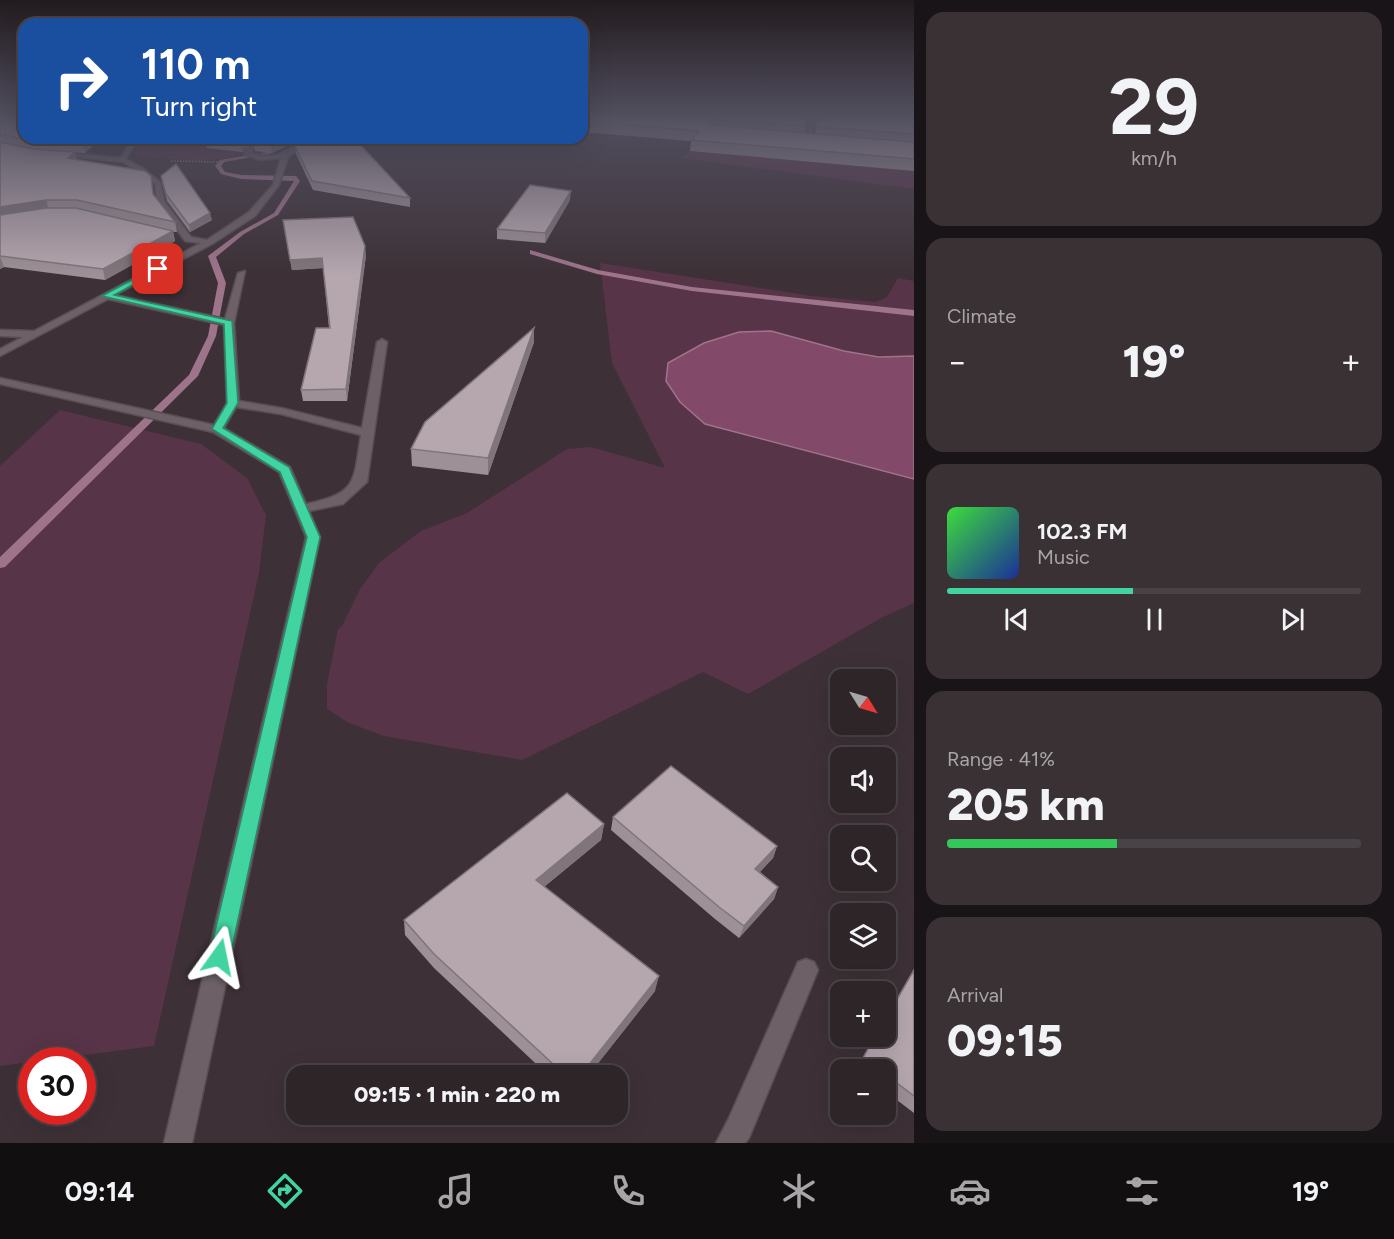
<!DOCTYPE html>
<html lang="en">
<head>
<meta charset="utf-8">
<style>
	:root { --surface:#2e2529; --page:#3a3135; --text:#f1f3f6; --muted:#a7a5a8; --line:#494246; --accent:#41d4a1 }
	body { margin:0; font-family:Figtree,sans-serif; background:var(--page); color:var(--text); height:100vh; display:flex; flex-direction:column; font-size:22px; white-space:nowrap }
	* { box-sizing:border-box; margin:0 }
	p { font-size:20px; color:var(--muted) }
	.icon { flex:none; width:33px; height:33px; fill:none; stroke:currentColor; stroke-width:2; stroke-linecap:round; stroke-linejoin:round }
	.map { position:relative; flex:1; overflow:hidden }
	.side { display:flex; flex-direction:column; gap:12px; padding:12px; background:#191417; width:480px }
	.side>* { flex:none }
	.hud { position:absolute; left:18px; top:18px; width:570px; height:126px; border-radius:18px; box-shadow:0 6px 24px #0002,0 0 0 2px var(--line); background:#1a4fa0; color:#fff; overflow:hidden }
	.needle { width:39px; rotate:127deg }
	.tools { position:absolute; left:830px; top:669px; display:grid; gap:12px }
	.tools a { display:grid; place-items:center; width:66px; height:66px; border-radius:12px; background:var(--surface); box-shadow:0 6px 24px #0002,0 0 0 2px var(--line); font-size:30px }
	.speed { position:absolute; left:18px; top:1047px; display:flex; gap:12px; font-size:30px; font-weight:700; text-align:center }
	.speed>* { display:grid; place-content:center; width:78px; height:78px; border-radius:50%; background:var(--surface); box-shadow:0 6px 24px #0002,0 0 0 2px var(--line); line-height:1 }
	.speed .limit { border:9px solid #d22; background:#fff; color:#111 }
	.pin { position:absolute; display:grid; place-items:center; width:51px; height:51px; color:#fff; margin:-26px; border-radius:12px; box-shadow:0 3px 9px #0006 }
	.me { position:absolute; width:66px; margin:-33px; rotate:12deg; stroke-linejoin:round; filter:drop-shadow(0 0 4px #0008) }
	.turn { display:flex; align-items:center; gap:21px; height:126px; padding:0 24px; font-size:27px }
	.turn .icon { width:78px; height:78px; stroke-width:2.5 }
	.turn b { display:block; font-size:42px; line-height:51px }
	.big { font-size:45px; font-weight:800; line-height:1.1 }
	.side .card { flex:1; display:flex; flex-direction:column; justify-content:center; gap:9px; min-width:0; padding:0 21px; border-radius:18px; background:var(--page) }
	.side .dial { align-items:center; gap:0 }
	.dial b { font-size:78px; line-height:1 }
	.song { display:flex; align-items:center; gap:18px }
	.cover { width:72px; height:72px; border-radius:9px; background:linear-gradient(135deg,hsl(120 70% 55%),hsl(230 70% 35%)) }
	.played { height:6px; border-radius:3px; background:linear-gradient(90deg,var(--accent) 45%,var(--line) 45%) }
	.keys { display:flex; justify-content:space-around; direction:ltr }
	.heat { display:flex; justify-content:space-between; align-items:center; font-size:33px; direction:ltr }
	.charge { height:9px; border-radius:4px; background:linear-gradient(90deg,#34c759 41%,var(--line) 0) }
	.trip { position:absolute; left:286px; top:1065px; width:342px; height:60px; border-radius:18px; background:var(--surface); box-shadow:0 6px 24px #0002,0 0 0 2px var(--line); font-weight:800; line-height:60px; text-align:center }
	.menu { display:flex; height:96px; justify-content:space-around; align-items:center; background:#120f10; color:var(--muted) }
	.menu .icon { width:42px; height:42px }
	.menu .on { color:var(--accent) }
	.menu b { font-size:27px; color:var(--text) }
	main { display:flex; flex:1; min-height:0 }
	.map>svg:first-child { display:block }
</style>
</head>
<body>
<main>
<div class="map">
<svg width="914" height="1143" viewBox="0 0 914 1143">
	<rect width="100%" height="100%" fill="#3d3137"/>
	<!-- green -->
	<g fill="#573448">
		<path d="M 143,138 L 276,138 L 264,151 L 258,153 L 204,161 L 140,157 L 134,154 Z"/>
		<path d="M 690,151 L 914,171 L 914,189 L 681,158 Z"/>
		<path d="M 600,263 L 812,296 L 876,302 L 887,297 L 898,278 L 914,281 L 914,356 C 867,358 840,350 796,337 L 705,424 L 914,479 L 914,603 L 881,618 L 748,694 L 703,672 L 522,760 L 384,736 L 349,723 L 327,709 L 327,684 L 338,629 L 342,626 L 360,589 L 379,563 L 421,531 L 467,513 L 567,449 L 591,447 L 665,468 L 612,363 Z"/>
		<path d="M 60,410 L 201,444 L 247,478 L 266,515 L 259,573 L 154,1046 L 0,1066 L 0,466 Z"/>
	</g>
	<!-- water -->
	<path fill="#824969" stroke="#9e748b" stroke-width="1.5" d="M 771,331 L 844,351 L 879,357 L 914,356 L 914,479 L 705,424 L 680,402 L 666,381 L 668,363 L 704,343 L 739,332 Z"/>
	<g fill="none" stroke-linecap="round" stroke-linejoin="round">
		<!-- stream -->
		<g fill="#9e748b" fill-rule="evenodd">
			<path d="M 287,138 L 293,138 L 270,154 L 224,162 L 221,166 L 225,172 L 241,175 L 296,176 L 300,181 L 278,215 L 244,234 L 216,257 L 226,283 L 216,336 L 198,376 L 5,567 L 0,568 L 0,557 L 189,375 L 208,336 L 218,283 L 208,256 L 240,232 L 274,213 L 294,181 L 241,179 L 221,174 L 215,166 L 220,160 L 266,152 Z"/>
			<path d="M 530,250 L 598,270 L 692,287 L 914,310 L 914,316 L 692,291 L 597,274 L 530,254 Z"/>
		</g>
		<defs>
			<g id="minor">
				<path d="M 808,115 L 814,115 L 812,141 L 809,143 L 806,141 Z"/>
				<path d="M 126,138 L 132,138 L 134,145 L 126,159 L 144,169 L 160,182 L 165,202 L 191,237 L 207,240 L 249,212 L 273,185 L 281,158 L 260,160 L 244,154 L 244,152 L 261,139 L 263,142 L 250,152 C 287,166 291,138 314,138 L 288,157 L 279,185 L 255,216 L 212,244 L 115,295 L 225,319 L 238,273 L 245,271 L 234,323 L 239,401 L 281,408 L 362,428 L 377,342 L 382,339 L 387,342 L 367,482 L 343,504 L 309,511 L 320,537 L 192,1143 L 164,1143 L 306,537 L 279,472 L 213,432 L 0,384 L 0,378 L 214,425 L 227,403 L 224,325 L 108,299 L 0,356 L 0,349 L 23,337 L 0,336 L 0,330 L 34,331 L 201,243 L 185,241 L 157,202 L 155,184 L 140,171 L 122,162 L 53,154 L 56,152 L 121,158 L 128,145 ZM 236,407 L 281,414 L 361,435 C 353,483 358,493 306,504 L 290,467 L 224,428 Z"/>
				<path d="M 806,959 L 814,962 L 818,970 L 749,1138 L 745,1143 L 716,1143 L 729,1118 L 798,962 Z"/>
			</g>
		</defs>
		<!-- minor casing -->
		<use href="#minor" stroke="#584e54" stroke-width="3"/>
		<!-- path -->
		<path stroke="#93898e" stroke-width="1.5" stroke-dasharray="1.5 1.5" stroke-linecap="butt" d="M 171,161 L 224,162"/>
		<!-- minor -->
		<use href="#minor" fill="#6d6067" fill-rule="evenodd"/>
	</g>
	<!-- wall -->
	<g fill="#9d9096">
		<path d="M 0,115 L 101,138 L 85,153 L 35,149 L 0,142 L 33,149 L 75,152 L 76,159 L 151,176 L 154,195 L 175,222 L 177,232 L 173,232 L 175,241 L 105,280 L 4,267 L 0,269 Z"/>
		<path d="M 582,115 L 807,115 L 805,133 L 815,134 L 816,115 L 914,115 L 914,171 L 690,151 L 691,141 L 582,132 Z"/>
		<path d="M 260,138 L 242,152 L 207,148 L 206,141 Z"/>
		<path d="M 303,138 L 272,153 L 255,151 L 254,143 Z"/>
		<path d="M 295,146 L 410,198 L 410,207 L 313,190 L 296,154 Z"/>
		<path d="M 162,183 L 212,220 L 190,232 L 167,201 Z"/>
		<path d="M 570,200 L 545,243 L 497,239 L 497,229 Z"/>
		<path d="M 283,220 L 366,255 L 347,401 L 303,401 L 301,390 L 329,328 L 323,268 L 292,270 Z"/>
		<path d="M 534,342 L 488,475 L 412,466 L 411,449 Z"/>
		<path d="M 613,817 L 777,846 L 773,858 L 760,872 L 778,887 L 774,899 L 739,938 L 715,919 L 611,830 Z"/>
		<path d="M 604,824 L 601,840 L 544,887 L 655,991 L 588,1076 L 549,1076 L 434,968 L 405,935 L 404,920 Z"/>
		<path d="M 914,969 L 914,1113 L 885,1091 L 885,1070 L 856,1069 Z"/>
	</g>
	<!-- shaded-wall -->
	<g fill="#7f757a">
		<path d="M 90,138 L 101,138 L 85,153 L 83,145 Z"/>
		<path d="M 249,138 L 260,138 L 242,152 L 241,144 Z"/>
		<path d="M 287,138 L 303,138 L 272,153 L 271,146 Z"/>
		<path d="M 75,152 L 77,161 L 68,158 Z"/>
		<path d="M 571,191 L 570,200 L 545,243 L 545,233 Z"/>
		<path d="M 46,200 L 49,210 L 0,217 L 0,207 Z"/>
		<path d="M 210,213 L 212,220 L 190,232 L 189,225 Z"/>
		<path d="M 173,231 L 175,241 L 105,280 L 103,269 Z"/>
		<path d="M 365,246 L 366,255 L 347,401 L 346,389 Z"/>
		<path d="M 0,256 L 4,267 L 0,269 Z"/>
		<path d="M 322,258 L 323,268 L 292,270 L 290,260 Z"/>
		<path d="M 534,328 L 534,342 L 488,475 L 488,458 Z"/>
		<path d="M 604,824 L 601,840 L 534,895 L 536,880 Z"/>
		<path d="M 777,846 L 773,858 L 751,881 L 755,869 Z"/>
		<path d="M 778,887 L 774,899 L 739,938 L 744,926 Z"/>
		<path d="M 659,976 L 655,991 L 588,1076 L 580,1076 Z"/>
	</g>
	<!-- building -->
	<g fill="#b6a7af" stroke="#7f757a" stroke-width="1.5">
		<path d="M 0,115 L 24,115 L 24,138 L 90,138 L 83,145 L 33,141 L 0,134 Z"/>
		<path d="M 582,115 L 807,115 L 806,126 L 715,120 L 710,125 L 914,142 L 914,159 L 692,140 L 699,131 L 582,121 Z"/>
		<path d="M 818,115 L 914,115 L 914,134 L 817,127 Z"/>
		<path d="M 210,138 L 249,138 L 241,144 L 206,141 Z"/>
		<path d="M 261,138 L 287,138 L 271,146 L 254,143 Z"/>
		<path d="M 307,138 L 354,138 L 410,198 L 312,181 L 295,146 Z"/>
		<path d="M 0,142 L 33,149 L 75,152 L 68,158 L 145,171 L 151,176 L 153,194 L 175,222 L 77,200 L 46,200 L 0,207 Z"/>
		<path d="M 176,164 L 210,213 L 189,225 L 166,194 L 161,176 Z"/>
		<path d="M 530,185 L 571,191 L 545,233 L 497,229 Z"/>
		<path d="M 46,208 L 76,208 L 173,231 L 103,269 L 0,256 L 0,215 Z"/>
		<path d="M 353,217 L 365,246 L 346,389 L 301,390 L 316,328 L 330,328 L 322,258 L 290,260 L 283,220 Z"/>
		<path d="M 534,328 L 488,458 L 411,449 L 425,422 Z"/>
		<path d="M 671,766 L 777,846 L 755,869 L 778,887 L 744,926 L 719,907 L 613,817 Z"/>
		<path d="M 567,793 L 604,824 L 536,880 L 659,976 L 580,1076 L 566,1076 L 434,954 L 404,920 Z"/>
		<path d="M 914,970 L 914,1096 L 885,1074 L 885,1070 L 879,1070 L 863,1058 L 875,1036 L 885,1036 L 885,1020 Z"/>
	</g>
	<!-- sky -->
	<linearGradient id="sky" x2="0" y2="1"><stop stop-color="#221b1e"/><stop offset="0.42" stop-color="#514e5e"/><stop offset="1" stop-color="#514e5e" stop-opacity="0"/></linearGradient>
	<rect width="914" height="275" fill="url(#sky)"/>
	<!-- route -->
	<path fill="#41d4a1" stroke="#2a8a69" stroke-width="1.5" d="M 158,266 L 162,269 L 161,270 L 114,295 L 232,321 L 238,403 L 223,428 L 289,467 L 320,537 L 230,957 L 227,964 L 219,967 L 212,964 L 209,957 L 307,537 L 280,472 L 212,429 L 227,403 L 224,324 L 102,296 Z"/>
</svg>
<div class="tools">
<a><svg class="needle" viewBox="-14 -14 28 28"><path d="M0-13l5 13h-10z" fill="#e53935"/><path d="M0 13l5-13h-10z" fill="#a7a5a8"/></svg></a>
<a><svg class="icon" aria-label="sound" viewBox="0 0 24 24"><path d="M4 9h4l5-4v14l-5-4H4zM17 9q2 3 0 6"/></svg></a>
<a><svg class="icon" aria-label="search" viewBox="0 0 24 24"><circle cx="10" cy="10" r="6"/><path d="M15 15l6 6"/></svg></a>
<a><svg class="icon" aria-label="layers" viewBox="0 0 24 24"><path d="M12 4l9 5-9 5-9-5zM3 14l9 5 9-5"/></svg></a>
<a>+</a>
<a>−</a>
</div>
<div class="speed"><div class="limit">30</div></div>
<div class="pin" style="left:158px;top:269px;background:#d93025"><svg class="icon" aria-label="arrive" viewBox="0 0 24 24"><path d="M6 21V4h12l-3 4 3 4H6"/></svg></div>
<svg class="me" style="left:219px;top:957px" viewBox="-20 -20 40 40"><path d="M0-17L14 15 0 8-14 15z" fill="#41d4a1" stroke="#fff" stroke-width="4"/></svg>
<div class="trip">09:15 · 1 min · 220 m</div>
<div class="hud">
<div class="turn"><svg class="icon" aria-label="right" viewBox="0 0 24 24"><path d="M7 20v-9h11M14 6l5 5-5 5"/></svg><div><b>110 m</b>Turn right</div></div>
</div>
</div>
<section class="side">
<div class="card dial"><b>29</b><p>km/h</p></div>
<div class="card"><p>Climate</p>
<div class="heat"><a>−</a><b class="big">19°</b><a>+</a></div>
</div>
<div class="card">
<div class="song"><i class="cover"></i><div><b>102.3 FM</b><p>Music</p></div></div>
<div class="played"></div>
<div class="keys"><svg class="icon" aria-label="previous" viewBox="0 0 24 24"><path d="M18 5L8 12l10 7zM5 5v14"/></svg><svg class="icon" aria-label="pause" viewBox="0 0 24 24"><path d="M8 5v14M16 5v14"/></svg><svg class="icon" aria-label="next" viewBox="0 0 24 24"><path d="M6 5l10 7-10 7zM19 5v14"/></svg></div>
</div>
<div class="card"><p>Range · 41%</p><b class="big">205 km</b><div class="charge"></div></div>
<div class="card"><p>Arrival</p><b class="big">09:15</b></div>
</section>
</main>
<nav class="menu">
<b>09:14</b>
<svg class="icon on" aria-label="directions" viewBox="0 0 24 24"><path d="M12 3l9 9-9 9-9-9zM9 14v-3h6M13 9l2 2-2 2"/></svg>
<svg class="icon" aria-label="music" viewBox="0 0 24 24"><path d="M9 18V5l10-2v13"/><circle cx="6" cy="18" r="3"/><circle cx="16" cy="16" r="3"/></svg>
<svg class="icon" aria-label="phone" viewBox="0 0 24 24"><path d="M5 4h4l2 5-3 2q2 4 5 5l2-3 5 2v4C11 20 4 13 5 4z"/></svg>
<svg class="icon" aria-label="climate" viewBox="0 0 24 24"><path d="M12 3v18M4 7l16 10M4 17L20 7"/></svg>
<svg class="icon" aria-label="car" viewBox="0 0 24 24"><path d="M5 17H2v-5l4-1 3-4h7l3 4 3 1v5h-3M9 17h6M6 11h13"/><circle cx="7" cy="17" r="2"/><circle cx="17" cy="17" r="2"/></svg>
<svg class="icon" aria-label="filters" viewBox="0 0 24 24"><path d="M4 7h16M4 17h16"/><circle cx="9" cy="7" r="2"/><circle cx="15" cy="17" r="2"/></svg>
<b>19°</b>
</nav>
</body>
</html>
